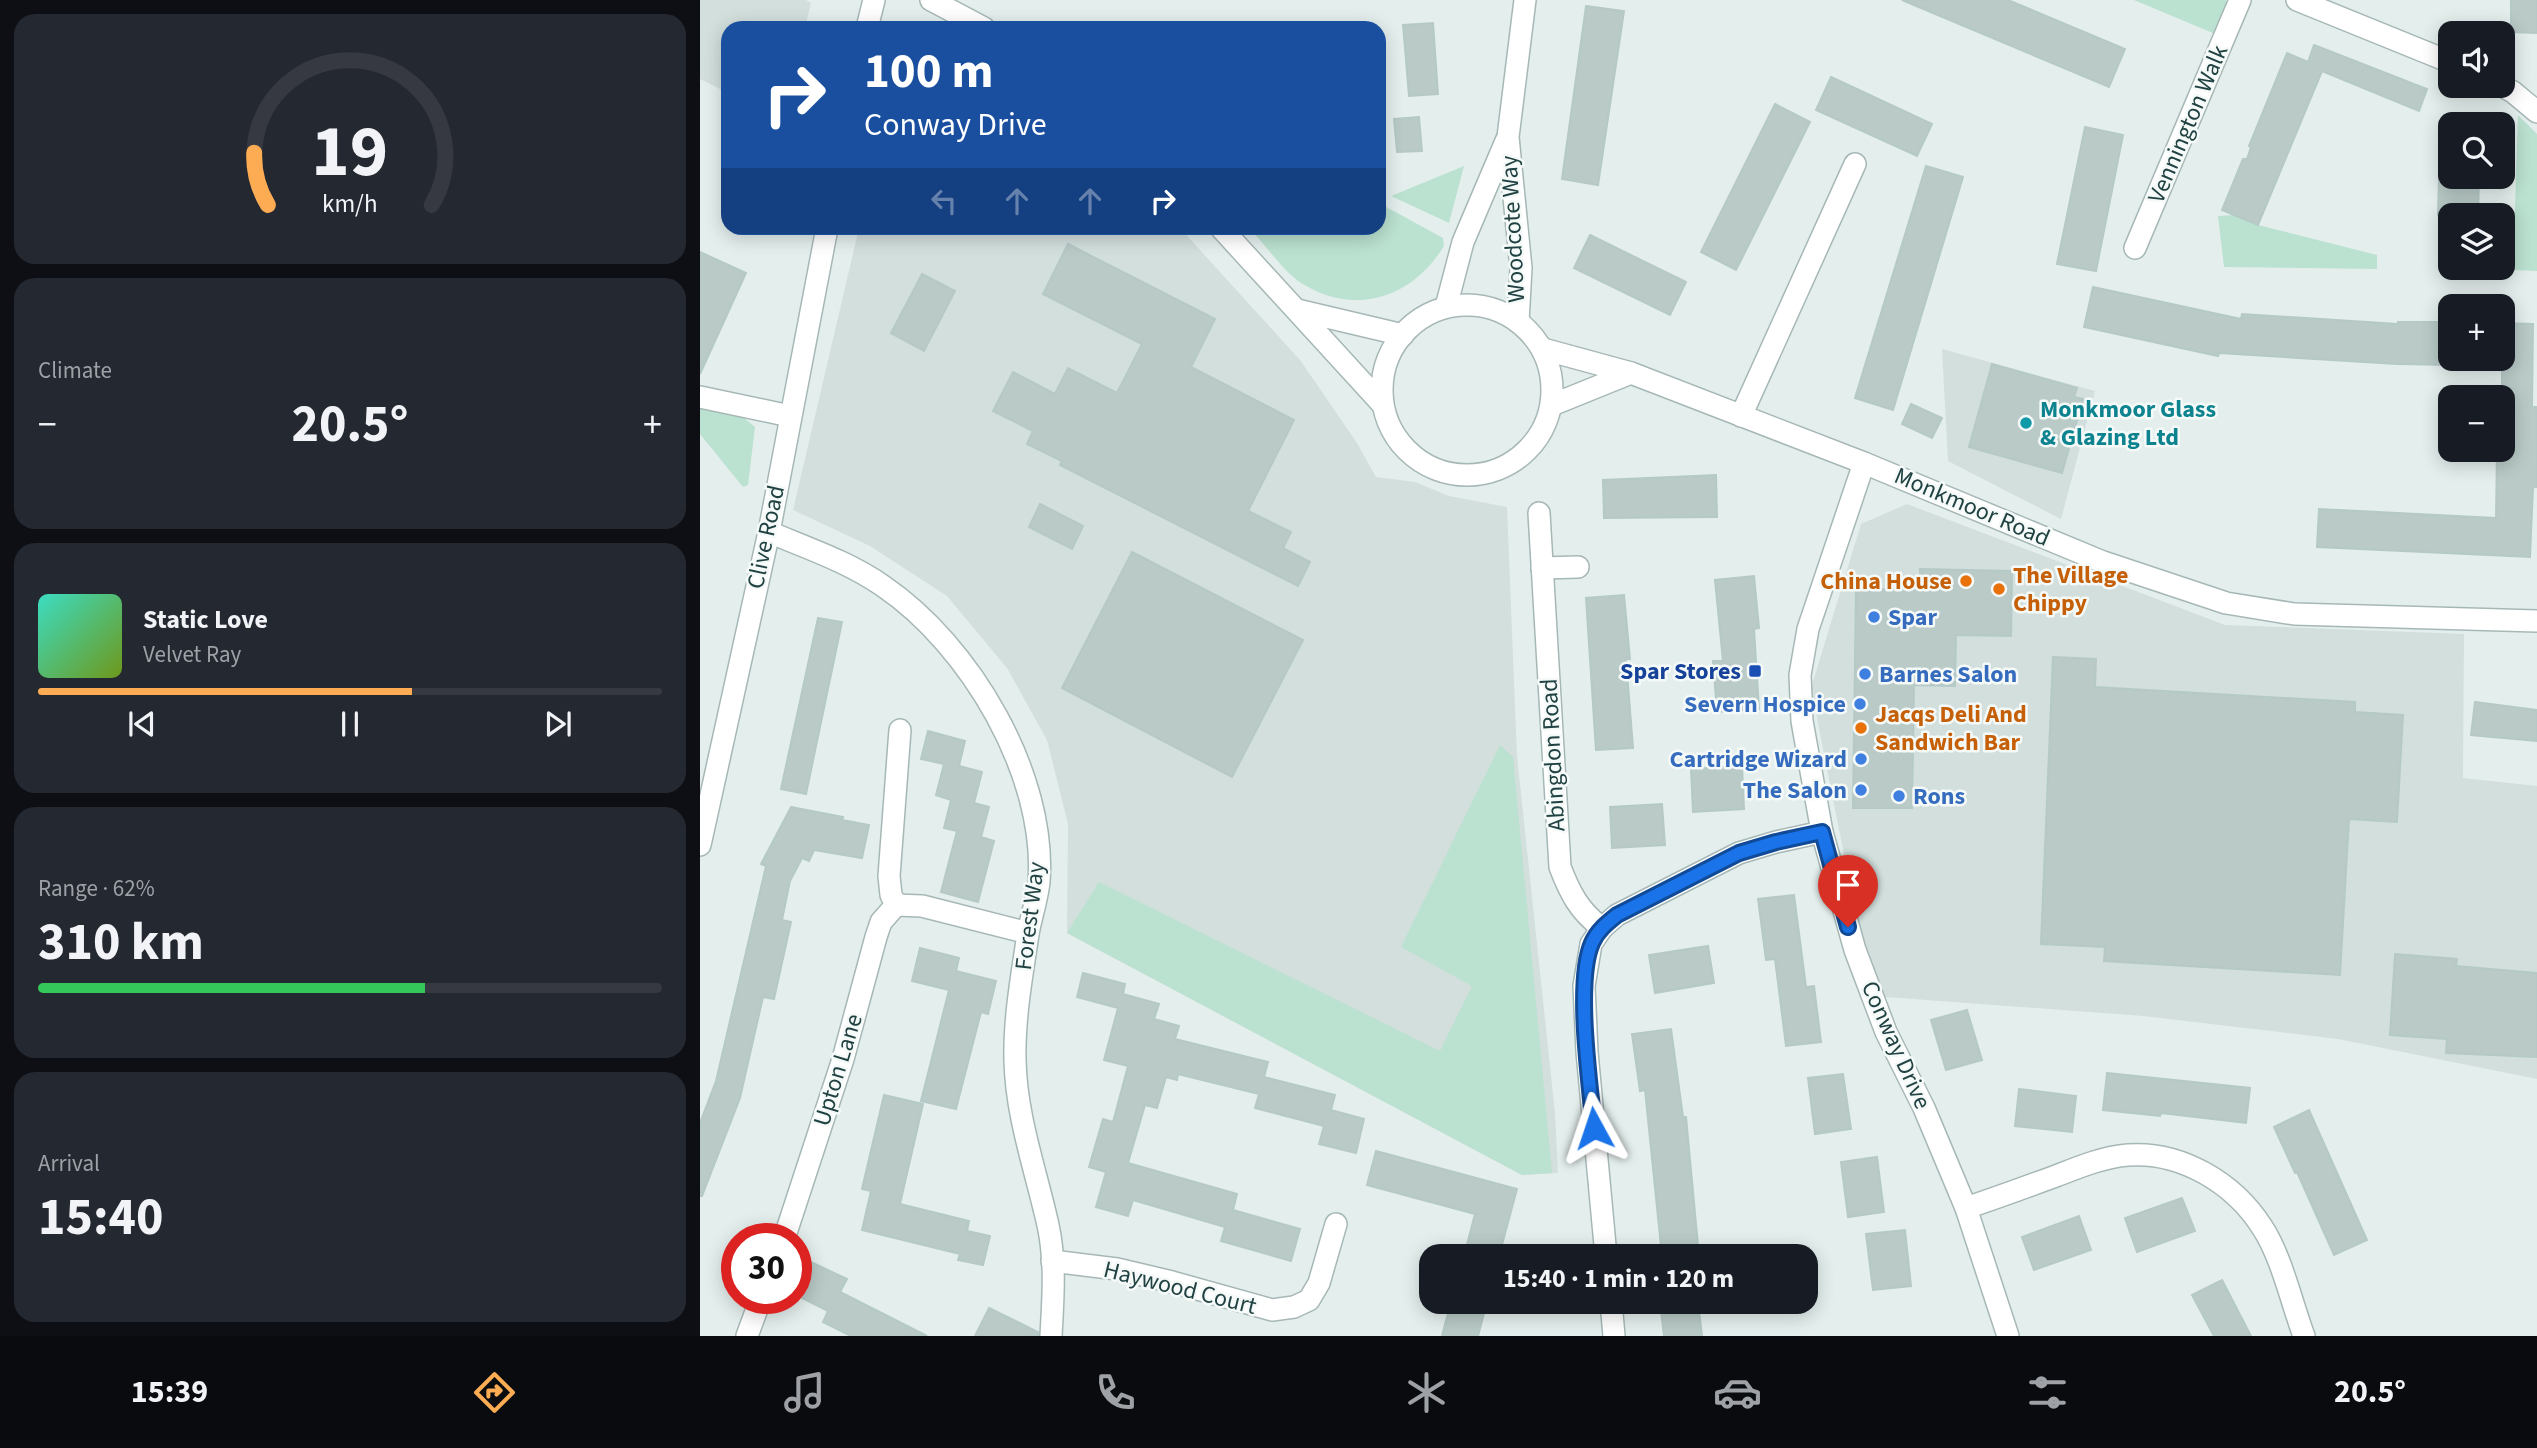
<!DOCTYPE html>
<html lang="en">
<head>
<meta charset="utf-8">
<style>
	:root { --surface:#171b24; --page:#242831; --text:#f1f3f6; --muted:#9ea1a6; --line:#363941; --accent:#fdac53 }
	body { margin:0; font-family:"Source Sans 3",sans-serif; background:var(--page); color:var(--text); height:100vh; display:flex; flex-direction:column; font-size:26px; white-space:nowrap }
	* { box-sizing:border-box; margin:0 }
	p { font-size:23px; color:var(--muted) }
	.icon { flex:none; width:38px; height:38px; fill:none; stroke:currentColor; stroke-width:2; stroke-linecap:round; stroke-linejoin:round }
	.map { position:relative; flex:1; overflow:hidden }
	.sheet { display:flex; flex-direction:column; gap:14px; padding:14px; background:#0d0f14; width:700px }
	.sheet>* { flex:none }
	.guide { position:absolute; left:21px; top:21px; width:665px; height:214px; border-radius:21px; box-shadow:0 4px 18px #0003; background:#1a4fa0; color:#fff; overflow:hidden }
	.controls { position:absolute; left:1738px; top:21px; display:grid; gap:14px }
	.controls a { display:grid; place-items:center; width:77px; height:77px; border-radius:14px; background:var(--surface); box-shadow:0 4px 18px #0003; font-size:35px }
	.speed { position:absolute; left:21px; top:1223px; display:flex; gap:14px; font-size:35px; font-weight:700; text-align:center }
	.speed>* { display:grid; place-content:center; width:91px; height:91px; border-radius:50%; background:var(--surface); box-shadow:0 4px 18px #0003; line-height:1 }
	.speed .limit { border:10px solid #d22; background:#fff; color:#111 }
	.pin { position:absolute; display:grid; place-items:center; width:60px; height:60px; color:#fff; margin:-72px -30px; border-radius:50% 50% 50% 0; rotate:-45deg; box-shadow:0 0 7px #0007 }
	.pin .icon { rotate:45deg }
	.me { position:absolute; width:77px; margin:-38px; rotate:355deg; stroke-linejoin:round; filter:drop-shadow(0 0 5px #0008) }
	.turn { display:flex; align-items:center; gap:24px; height:147px; padding:0 28px; font-size:32px }
	.turn .icon { width:91px; height:91px; stroke-width:2.5 }
	.turn b { display:block; font-size:49px; line-height:60px }
	.lanes { display:flex; align-items:center; height:66px; padding:0 28px; background:#0003; justify-content:center; gap:35px; direction:ltr }
	.lanes .off { opacity:.35 }
	.big { font-size:52px; font-weight:700; line-height:1.1 }
	.sheet .card { flex:1; display:flex; flex-direction:column; justify-content:center; gap:10px; min-width:0; padding:0 24px; border-radius:21px; background:var(--page) }
	.sheet .dial { align-items:center; gap:0 }
	.dial svg { height:182px; overflow:visible; fill:none; stroke:var(--line); stroke-width:7; stroke-linecap:round; text-anchor:middle }
	.dial text { fill:var(--text); stroke:none }
	.song { display:flex; align-items:center; gap:21px }
	.cover { width:84px; height:84px; border-radius:10px; background:linear-gradient(135deg,hsl(170 70% 55%),hsl(80 70% 35%)) }
	.played { height:7px; border-radius:4px; background:linear-gradient(90deg,var(--accent) 60%,var(--line) 60%) }
	.keys { display:flex; justify-content:space-around; direction:ltr }
	.heat { display:flex; justify-content:space-between; align-items:center; font-size:38px; direction:ltr }
	.charge { height:10px; border-radius:5px; background:linear-gradient(90deg,#34c759 62%,var(--line) 0) }
	.trip { position:absolute; left:719px; top:1244px; width:399px; height:70px; border-radius:21px; background:var(--surface); box-shadow:0 4px 18px #0003; font-weight:700; line-height:70px; text-align:center }
	.dock { display:flex; height:112px; justify-content:space-around; align-items:center; background:#090b0e; color:var(--muted) }
	.dock .icon { width:49px; height:49px }
	.dock .selected { color:var(--accent) }
	.dock b { font-size:32px; color:var(--text) }
	main { display:flex; flex:1; min-height:0 }
	.map>svg:first-child { display:block }
</style>
</head>
<body>
<main>
<section class="sheet">
<div class="card dial"><svg viewBox="0 0 100 80">
<path d="M14 69A42 42 0 1 1 86 69"/>
<path d="M14 69A42 42 0 0 1 8 46" stroke="#fdac53"/>
<text x="50" y="56" font-size="32" font-weight="700">19</text>
<text x="50" y="72" font-size="11">km/h</text>
</svg></div>
<div class="card"><p>Climate</p>
<div class="heat"><a>−</a><b class="big">20.5°</b><a>+</a></div>
</div>
<div class="card">
<div class="song"><i class="cover"></i><div><b>Static Love</b><p>Velvet Ray</p></div></div>
<div class="played"></div>
<div class="keys"><svg class="icon" aria-label="previous" viewBox="0 0 24 24"><path d="M18 5L8 12l10 7zM5 5v14"/></svg><svg class="icon" aria-label="pause" viewBox="0 0 24 24"><path d="M8 5v14M16 5v14"/></svg><svg class="icon" aria-label="next" viewBox="0 0 24 24"><path d="M6 5l10 7-10 7zM19 5v14"/></svg></div>
</div>
<div class="card"><p>Range · 62%</p><b class="big">310 km</b><div class="charge"></div></div>
<div class="card"><p>Arrival</p><b class="big">15:40</b></div>
</section>
<div class="map">
<svg width="1837" height="1336" viewBox="0 0 1837 1336">
	<rect width="100%" height="100%" fill="#e4efed"/>
	<!-- built -->
	<g fill="#d2dfdd">
		<path d="M 0,0 L 106,0 L 111,3 L 105,28 L 28,28 L 28,93 L 0,79 Z"/>
		<path d="M 159,228 L 480,228 L 600,360 L 657,443 L 676,477 L 715,482 L 749,496 L 807,507 L 817,756 L 855,1113 L 858,1173 L 822,1175 L 367,933 L 368,824 L 347,740 L 307,668 L 247,596 L 170,546 L 93,510 Z"/>
		<path d="M 1242,349 L 1395,391 L 1361,519 L 1248,461 Z"/>
		<path d="M 1207,504 L 1525,625 L 1764,634 L 1763,778 L 1837,786 L 1837,1079 L 1638,1039 L 1443,1016 L 1172,996 L 1111,688 L 1161,524 Z"/>
	</g>
	<!-- green -->
	<g fill="#bbe1d0">
		<path d="M 1434,0 L 1526,0 L 1529,11 L 1520,36 Z"/>
		<path d="M 1818,115 L 1837,134 L 1837,271 L 1813,270 Z"/>
		<path d="M 764,166 L 749,223 L 691,196 Z"/>
		<path d="M 679,203 L 743,238 L 744,246 C 712,298 655,317 601,283 C 585,273 563,242 549,228 L 679,228 Z"/>
		<path d="M 1534,215 L 1558,225 L 1677,255 L 1677,269 L 1524,267 L 1518,216 Z"/>
		<path d="M 0,407 L 39,414 L 55,427 L 48,485 L 43,487 L 0,434 Z"/>
		<path d="M 800,745 L 813,757 L 852,1173 L 822,1175 L 367,933 L 399,882 L 740,1051 L 772,986 L 701,947 Z"/>
	</g>
	<!-- building -->
	<g fill="#b9cac7" stroke="#b5c9c6" stroke-width="2">
		<path d="M 1202,0 L 1308,0 L 1425,49 L 1409,87 Z"/>
		<path d="M 1811,0 L 1837,0 L 1837,33 L 1811,32 Z"/>
		<path d="M 886,6 L 924,11 L 898,185 L 862,179 Z"/>
		<path d="M 733,23 L 738,94 L 709,96 L 703,25 Z"/>
		<path d="M 1614,45 L 1727,89 L 1719,111 L 1622,71 L 1558,225 L 1522,210 L 1543,159 L 1547,159 L 1551,147 L 1549,146 L 1587,53 L 1608,62 Z"/>
		<path d="M 1131,77 L 1232,124 L 1217,156 L 1116,110 Z"/>
		<path d="M 1075,104 L 1110,122 L 1036,270 L 1001,252 Z"/>
		<path d="M 719,117 L 722,151 L 697,152 L 694,119 Z"/>
		<path d="M 1385,127 L 1423,135 L 1396,271 L 1357,264 Z"/>
		<path d="M 1226,166 L 1263,177 L 1193,410 L 1155,398 Z"/>
		<path d="M 1739,177 L 1779,177 L 1778,215 L 1738,215 Z"/>
		<path d="M 890,235 L 986,282 L 970,315 L 874,268 Z"/>
		<path d="M 368,244 L 515,319 L 491,367 L 594,420 L 548,511 L 591,532 L 583,548 L 610,562 L 598,586 L 360,465 L 362,461 L 327,444 L 333,431 L 293,411 L 313,372 L 355,394 L 368,368 L 417,393 L 442,344 L 343,294 Z"/>
		<path d="M 0,252 L 46,273 L 0,374 Z"/>
		<path d="M 222,274 L 255,291 L 224,351 L 191,333 Z"/>
		<path d="M 1393,287 L 1541,319 L 1542,314 L 1698,324 L 1698,322 L 1750,322 L 1750,365 L 1697,364 L 1519,353 L 1518,356 L 1384,327 Z"/>
		<path d="M 1802,323 L 1833,324 L 1832,407 L 1837,407 L 1837,487 L 1833,487 L 1830,557 L 1617,547 L 1619,509 L 1796,518 L 1797,450 L 1802,450 Z"/>
		<path d="M 1292,364 L 1377,388 L 1374,397 L 1383,399 L 1362,473 L 1269,447 Z"/>
		<path d="M 1211,404 L 1242,418 L 1232,438 L 1202,424 Z"/>
		<path d="M 1016,475 L 1017,517 L 904,518 L 903,480 Z"/>
		<path d="M 340,504 L 383,526 L 372,549 L 329,527 Z"/>
		<path d="M 432,552 L 603,640 L 532,777 L 362,688 Z"/>
		<path d="M 1220,569 L 1312,571 L 1311,636 L 1256,635 L 1255,686 L 1214,685 L 1212,808 L 1153,808 L 1156,589 L 1220,590 Z"/>
		<path d="M 1054,576 L 1059,628 L 1054,629 L 1059,709 L 1017,712 L 1013,661 L 1023,661 L 1015,580 Z"/>
		<path d="M 924,595 L 930,659 L 926,659 L 933,748 L 896,750 L 886,598 Z"/>
		<path d="M 118,618 L 142,622 L 106,794 L 81,789 Z"/>
		<path d="M 1353,657 L 1396,659 L 1395,687 L 1655,702 L 1655,712 L 1703,715 L 1697,822 L 1649,819 L 1640,975 L 1404,961 L 1405,947 L 1341,944 Z"/>
		<path d="M 1775,702 L 1837,710 L 1837,741 L 1771,735 Z"/>
		<path d="M 228,731 L 265,741 L 259,766 L 282,772 L 274,803 L 289,807 L 281,837 L 294,841 L 278,902 L 241,892 L 257,831 L 244,828 L 251,800 L 236,795 L 244,764 L 221,759 Z"/>
		<path d="M 1042,766 L 1044,809 L 993,812 L 991,769 Z"/>
		<path d="M 962,804 L 965,845 L 912,848 L 910,807 Z"/>
		<path d="M 91,807 L 143,817 L 142,820 L 169,825 L 162,858 L 114,850 L 109,861 L 102,858 L 90,881 L 82,920 L 91,922 L 74,999 L 63,997 L 40,1098 L 2,1196 L 0,1196 L 0,1123 L 16,1081 L 66,866 L 61,864 Z"/>
		<path d="M 1094,895 L 1106,987 L 1114,986 L 1121,1042 L 1086,1046 L 1075,959 L 1066,960 L 1058,899 Z"/>
		<path d="M 1008,946 L 1014,983 L 955,993 L 949,955 Z"/>
		<path d="M 220,948 L 259,958 L 256,971 L 296,981 L 288,1014 L 281,1012 L 256,1109 L 221,1101 L 249,990 L 212,981 Z"/>
		<path d="M 1695,954 L 1757,959 L 1756,966 L 1837,973 L 1837,1057 L 1746,1053 L 1747,1039 L 1690,1035 Z"/>
		<path d="M 383,973 L 425,984 L 423,994 L 459,1004 L 454,1019 L 479,1026 L 475,1039 L 568,1062 L 564,1077 L 635,1095 L 631,1110 L 664,1119 L 656,1153 L 619,1144 L 624,1126 L 555,1108 L 559,1094 L 478,1074 L 477,1080 L 466,1077 L 457,1108 L 445,1105 L 428,1163 L 537,1194 L 533,1210 L 600,1229 L 591,1261 L 521,1241 L 525,1227 L 433,1200 L 428,1216 L 396,1207 L 406,1172 L 389,1167 L 403,1119 L 413,1122 L 428,1066 L 404,1060 L 418,1008 L 377,997 Z"/>
		<path d="M 1267,1010 L 1282,1060 L 1246,1070 L 1231,1020 Z"/>
		<path d="M 971,1029 L 983,1117 L 986,1117 L 999,1256 L 962,1256 L 945,1090 L 940,1091 L 932,1034 Z"/>
		<path d="M 1407,1073 L 1550,1088 L 1546,1123 L 1461,1113 L 1460,1116 L 1403,1110 Z"/>
		<path d="M 1143,1074 L 1151,1129 L 1115,1134 L 1108,1078 Z"/>
		<path d="M 1319,1089 L 1376,1096 L 1372,1132 L 1315,1126 Z"/>
		<path d="M 184,1095 L 223,1104 L 200,1204 L 269,1221 L 267,1231 L 290,1236 L 283,1265 L 258,1260 L 260,1254 L 162,1230 L 171,1191 L 162,1189 Z"/>
		<path d="M 1609,1110 L 1667,1240 L 1634,1255 L 1597,1172 L 1595,1173 L 1574,1127 Z"/>
		<path d="M 676,1151 L 817,1189 L 799,1256 L 764,1256 L 775,1214 L 667,1185 Z"/>
		<path d="M 1177,1157 L 1184,1212 L 1148,1217 L 1141,1162 Z"/>
		<path d="M 1482,1198 L 1495,1231 L 1437,1252 L 1425,1218 Z"/>
		<path d="M 1379,1216 L 1391,1250 L 1334,1270 L 1322,1237 Z"/>
		<path d="M 1205,1230 L 1211,1286 L 1173,1290 L 1166,1234 Z"/>
		<path d="M 96,1255 L 147,1279 L 140,1292 L 227,1336 L 151,1336 L 123,1322 L 128,1311 L 96,1295 Z"/>
		<path d="M 1522,1280 L 1551,1336 L 1514,1336 L 1492,1295 Z"/>
		<path d="M 751,1302 L 787,1302 L 778,1336 L 742,1336 Z"/>
		<path d="M 960,1302 L 998,1302 L 1002,1336 L 964,1336 Z"/>
		<path d="M 289,1308 L 338,1332 L 338,1336 L 275,1336 Z"/>
	</g>
	<g fill="none" stroke-linecap="round" stroke-linejoin="round">
		<defs>
			<g id="minor">
				<path d="M 231,0 L 284,28"/>
				<path d="M 1597,0 L 1750,62"/>
				<path d="M 167,28 L 174,0"/>
				<path d="M 1802,86 L 1813,92 L 1837,112"/>
				<path d="M 521,228 L 683,405"/>
				<path d="M 1435,248 L 1540,0"/>
				<circle cx="767" cy="390" r="85"/>
				<path d="M 746,307 L 763,242 L 806,141"/>
				<path d="M 597,310 L 703,335"/>
				<path d="M 818,322 L 821,268 L 808,137 L 825,0"/>
				<path d="M 843,349 L 931,373 L 1164,463 L 1403,562 L 1526,603 L 1594,614 L 1837,621"/>
				<path d="M 0,397 L 90,416"/>
				<path d="M 852,405 L 931,373"/>
				<path d="M 1041,416 L 1155,164"/>
				<path d="M 1164,463 L 1108,629 L 1100,675 L 1102,721 L 1122,832 L 1155,950 L 1186,1032 L 1224,1108 L 1266,1208 L 1308,1336"/>
				<path d="M 839,513 L 860,867 C 870,893 879,911 902,928"/>
				<path d="M 69,532 C 107,548 149,562 183,586 C 270,645 347,775 339,882 C 337,900 331,917 328,934 C 322,975 314,1018 315,1060 C 316,1116 336,1171 348,1225 C 356,1262 353,1299 351,1336"/>
				<path d="M 842,568 L 878,567"/>
				<path d="M 0,845 L 69,532 L 127,228"/>
				<path d="M 196,905 L 222,906 L 328,933"/>
				<path d="M 1266,1208 C 1296,1198 1326,1187 1356,1176 C 1379,1167 1403,1157 1428,1155 C 1481,1151 1534,1183 1562,1227 C 1581,1255 1592,1304 1604,1336"/>
				<path d="M 84,1239 L 143,1059 L 176,937 L 181,922 L 196,905 L 191,895 L 189,876 L 200,730"/>
				<path d="M 906,1256 L 887,1052 L 884,986 L 891,944 L 902,928 L 917,915 L 1039,853 L 1076,842 L 1122,832"/>
				<path d="M 352,1261 L 417,1269 L 472,1282 L 572,1310 L 594,1307 L 609,1300 L 619,1283 L 636,1224"/>
				<path d="M 911,1302 L 914,1336"/>
				<path d="M 47,1336 L 61,1298"/>
			</g>
		</defs>
		<!-- minor casing -->
		<use href="#minor" stroke="#a6b8b6" stroke-width="24"/>
		<!-- minor -->
		<use href="#minor" stroke="#fff" stroke-width="21"/>
	</g>
	<g fill="none" stroke-linecap="round" stroke-linejoin="round">
		<defs>
			<path id="route" d="M 894,1128 C 890,1085 875,981 892,943 C 897,931 907,923 917,915 L 1039,853 L 1076,842 L 1122,832 L 1148,927"/>
		</defs>
		<!-- route casing -->
		<use href="#route" stroke="#114b97" stroke-width="18"/>
		<!-- route -->
		<use href="#route" stroke="#1a73e8" stroke-width="12"/>
	</g>
	<!-- markers -->
	<circle fill="#0f9aa8" stroke="#f5faf9" stroke-width="2.5" cx="1326" cy="423" r="7"/>
	<g fill="#e8710a" stroke="#f5faf9" stroke-width="2.5">
		<circle cx="1266" cy="581" r="7"/>
		<circle cx="1299" cy="589" r="7"/>
		<circle cx="1161" cy="728" r="7"/>
	</g>
	<g fill="#3f7fe0" stroke="#f5faf9" stroke-width="2.5">
		<circle cx="1174" cy="617" r="7"/>
		<circle cx="1165" cy="674" r="7"/>
		<circle cx="1160" cy="704" r="7"/>
		<circle cx="1161" cy="759" r="7"/>
		<circle cx="1161" cy="790" r="7"/>
		<circle cx="1199" cy="796" r="7"/>
	</g>
	<rect fill="#1a4fb4" stroke="#f5faf9" stroke-width="2.5" x="1048" y="664" width="14" height="14" rx="3.5"/>
	<g text-anchor="middle" dominant-baseline="central" stroke-width="5" stroke-linejoin="round" paint-order="stroke">
		<!-- street labels -->
		<g font-size="24" fill="#214242" stroke="#f5faf9">
			<text transform="translate(1488 124) rotate(-67)">Vennington Walk</text>
			<text transform="translate(813 229) rotate(-93)">Woodcote Way</text>
			<text transform="translate(1272 507) rotate(23)">Monkmoor Road</text>
			<text transform="translate(66 537) rotate(-78)">Clive Road</text>
			<text transform="translate(853 755) rotate(-93)">Abingdon Road</text>
			<text transform="translate(330 916) rotate(-83)">Forest Way</text>
			<text transform="translate(1196 1045) rotate(66)">Conway Drive</text>
			<text transform="translate(138 1070) rotate(-73)">Upton Lane</text>
			<text transform="translate(480 1288) rotate(14)">Haywood Court</text>
		</g>
		<!-- culture labels -->
		<g font-size="24" font-weight="bold" fill="#0d838f" stroke="#f5faf9" text-anchor="start">
			<text x="1340" y="409">Monkmoor Glass<tspan x="1340" dy="28">&amp; Glazing Ltd</tspan></text>
		</g>
		<!-- food labels -->
		<g font-size="24" font-weight="bold" fill="#c56008" stroke="#f5faf9" text-anchor="start">
			<text x="1313" y="575">The Village<tspan x="1313" dy="28">Chippy</tspan></text>
			<text x="1252" y="581" text-anchor="end">China House</text>
			<text x="1175" y="714">Jacqs Deli And<tspan x="1175" dy="28">Sandwich Bar</tspan></text>
		</g>
		<!-- shop labels -->
		<g font-size="24" font-weight="bold" fill="#366cbe" stroke="#f5faf9" text-anchor="start">
			<text x="1188" y="617">Spar</text>
			<text x="1179" y="674">Barnes Salon</text>
			<text x="1146" y="704" text-anchor="end">Severn Hospice</text>
			<text x="1147" y="759" text-anchor="end">Cartridge Wizard</text>
			<text x="1147" y="790" text-anchor="end">The Salon</text>
			<text x="1213" y="796">Rons</text>
		</g>
		<!-- transit labels -->
		<g font-size="24" font-weight="bold" fill="#164399" stroke="#f5faf9" text-anchor="end">
			<text x="1041" y="671">Spar Stores</text>
		</g>
	</g>
</svg>
<div class="controls">
<a><svg class="icon" aria-label="sound" viewBox="0 0 24 24"><path d="M4 9h4l5-4v14l-5-4H4zM17 9q2 3 0 6"/></svg></a>
<a><svg class="icon" aria-label="search" viewBox="0 0 24 24"><circle cx="10" cy="10" r="6"/><path d="M15 15l6 6"/></svg></a>
<a><svg class="icon" aria-label="layers" viewBox="0 0 24 24"><path d="M12 4l9 5-9 5-9-5zM3 14l9 5 9-5"/></svg></a>
<a>+</a>
<a>−</a>
</div>
<div class="speed"><div class="limit">30</div></div>
<div class="pin" style="left:1148px;top:927px;background:#d93025"><svg class="icon" aria-label="arrive" viewBox="0 0 24 24"><path d="M6 21V4h12l-3 4 3 4H6"/></svg></div>
<svg class="me" style="left:894px;top:1128px" viewBox="-20 -20 40 40"><path d="M0-17L14 15 0 8-14 15z" fill="#1a73e8" stroke="#fff" stroke-width="4"/></svg>
<div class="trip">15:40 · 1 min · 120 m</div>
<div class="guide">
<div class="turn"><svg class="icon" aria-label="right" viewBox="0 0 24 24"><path d="M7 20v-9h11M14 6l5 5-5 5"/></svg><div><b>100 m</b>Conway Drive</div></div>
<div class="lanes"><svg class="icon off" aria-label="left" viewBox="0 0 24 24"><path d="M17 20v-9H6M10 6l-5 5 5 5"/></svg><svg class="icon off" aria-label="ahead" viewBox="0 0 24 24"><path d="M12 20V5M6 11l6-6 6 6"/></svg><svg class="icon off" aria-label="ahead" viewBox="0 0 24 24"><path d="M12 20V5M6 11l6-6 6 6"/></svg><svg class="icon" aria-label="right" viewBox="0 0 24 24"><path d="M7 20v-9h11M14 6l5 5-5 5"/></svg></div>
</div>
</div>
</main>
<nav class="dock">
<b>15:39</b>
<svg class="icon selected" aria-label="directions" viewBox="0 0 24 24"><path d="M12 3l9 9-9 9-9-9zM9 14v-3h6M13 9l2 2-2 2"/></svg>
<svg class="icon" aria-label="music" viewBox="0 0 24 24"><path d="M9 18V5l10-2v13"/><circle cx="6" cy="18" r="3"/><circle cx="16" cy="16" r="3"/></svg>
<svg class="icon" aria-label="phone" viewBox="0 0 24 24"><path d="M5 4h4l2 5-3 2q2 4 5 5l2-3 5 2v4C11 20 4 13 5 4z"/></svg>
<svg class="icon" aria-label="climate" viewBox="0 0 24 24"><path d="M12 3v18M4 7l16 10M4 17L20 7"/></svg>
<svg class="icon" aria-label="car" viewBox="0 0 24 24"><path d="M5 17H2v-5l4-1 3-4h7l3 4 3 1v5h-3M9 17h6M6 11h13"/><circle cx="7" cy="17" r="2"/><circle cx="17" cy="17" r="2"/></svg>
<svg class="icon" aria-label="filters" viewBox="0 0 24 24"><path d="M4 7h16M4 17h16"/><circle cx="9" cy="7" r="2"/><circle cx="15" cy="17" r="2"/></svg>
<b>20.5°</b>
</nav>
</body>
</html>
